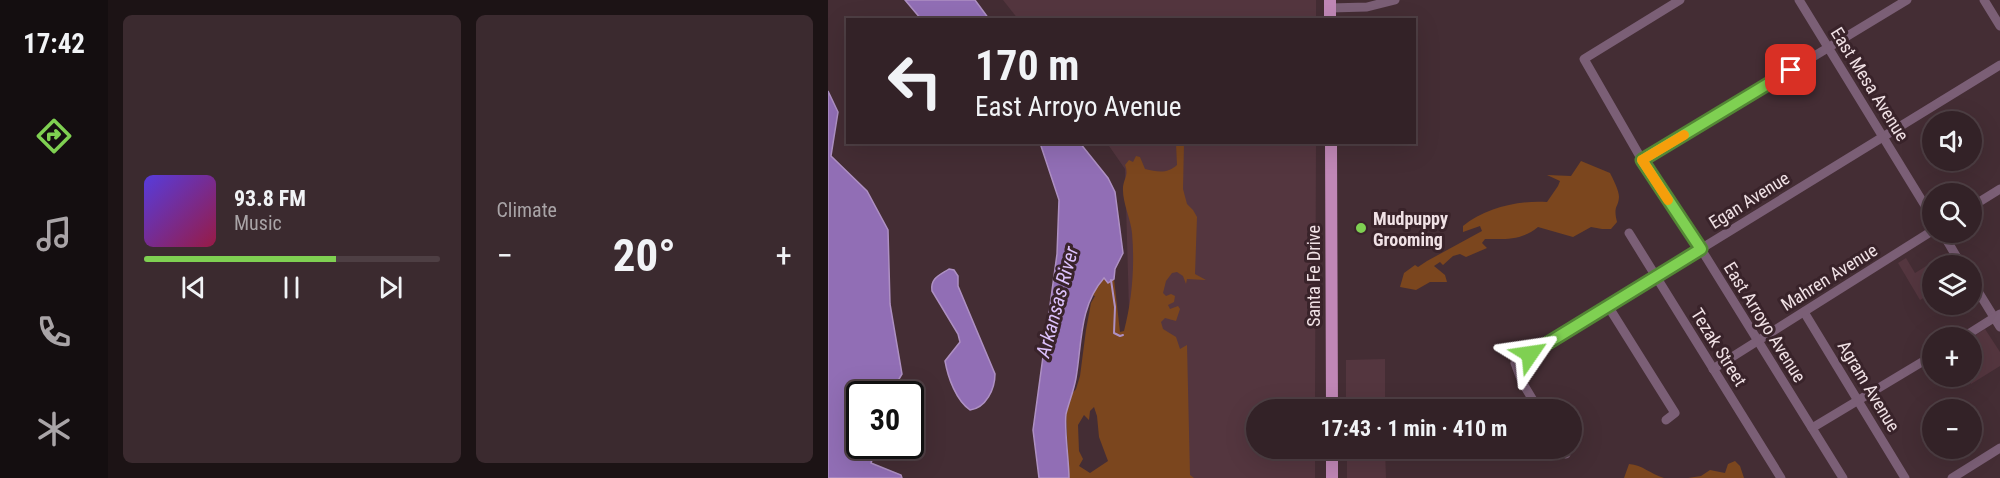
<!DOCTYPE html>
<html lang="en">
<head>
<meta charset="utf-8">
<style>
	:root { --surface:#332227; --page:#3b2a2f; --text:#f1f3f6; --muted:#a9a4a7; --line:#4e3f44; --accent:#7fd052 }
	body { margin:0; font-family:"Roboto Condensed",sans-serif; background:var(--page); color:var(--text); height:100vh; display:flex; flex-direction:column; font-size:22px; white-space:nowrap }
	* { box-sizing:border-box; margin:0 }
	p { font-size:20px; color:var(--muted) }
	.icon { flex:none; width:33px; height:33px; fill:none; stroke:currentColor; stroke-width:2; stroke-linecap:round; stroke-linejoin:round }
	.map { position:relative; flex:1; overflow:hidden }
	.side { display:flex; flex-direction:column; gap:15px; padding:15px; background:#1c1315; width:720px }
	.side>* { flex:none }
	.hud { position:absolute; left:18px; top:18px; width:570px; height:126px; border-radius:0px; box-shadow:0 6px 24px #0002,0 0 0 2px var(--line); background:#332227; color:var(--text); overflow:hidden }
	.tools { position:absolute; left:1094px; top:111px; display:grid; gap:12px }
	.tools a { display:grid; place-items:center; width:60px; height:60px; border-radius:50%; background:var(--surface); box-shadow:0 6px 24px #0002,0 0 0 2px var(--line); font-size:30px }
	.speed { position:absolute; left:18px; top:381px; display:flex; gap:12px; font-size:30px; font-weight:700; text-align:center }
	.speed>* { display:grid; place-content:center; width:78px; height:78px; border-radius:50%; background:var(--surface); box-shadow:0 6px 24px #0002,0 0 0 2px var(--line); line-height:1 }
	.speed .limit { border:3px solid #111; border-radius:9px; background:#fff; color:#111 }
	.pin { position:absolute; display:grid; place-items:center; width:51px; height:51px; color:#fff; margin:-26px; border-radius:12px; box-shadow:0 3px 9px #0006 }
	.me { position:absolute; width:66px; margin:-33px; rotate:58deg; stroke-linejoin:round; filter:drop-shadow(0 0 4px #0008) }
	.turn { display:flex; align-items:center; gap:21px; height:126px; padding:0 30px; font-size:27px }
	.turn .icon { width:78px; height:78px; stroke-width:2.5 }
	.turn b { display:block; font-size:42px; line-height:51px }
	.big { font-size:45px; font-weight:700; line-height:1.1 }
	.side .card { flex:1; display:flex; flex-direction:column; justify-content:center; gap:9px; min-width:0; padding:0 21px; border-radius:9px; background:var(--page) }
	.song { display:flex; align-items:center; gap:18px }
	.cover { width:72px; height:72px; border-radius:9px; background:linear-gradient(135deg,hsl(250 70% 55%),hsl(340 70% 35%)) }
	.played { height:6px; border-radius:3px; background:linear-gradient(90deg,var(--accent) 65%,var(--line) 65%) }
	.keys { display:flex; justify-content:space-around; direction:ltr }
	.heat { display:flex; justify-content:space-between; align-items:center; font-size:33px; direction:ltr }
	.side .tiles { flex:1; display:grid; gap:15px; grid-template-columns:repeat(2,1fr) }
	.trip { position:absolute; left:418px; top:399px; width:336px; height:60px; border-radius:30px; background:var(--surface); box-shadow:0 6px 24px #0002,0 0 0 2px var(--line); font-weight:700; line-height:60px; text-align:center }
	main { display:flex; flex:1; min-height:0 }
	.tabs { display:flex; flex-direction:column; width:108px; justify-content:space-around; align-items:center; background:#140e10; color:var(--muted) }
	.tabs .icon { width:42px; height:42px }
	.tabs .on { color:var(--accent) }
	.tabs b { font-size:27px; color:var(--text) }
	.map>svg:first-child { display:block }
</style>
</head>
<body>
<main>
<nav class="tabs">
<b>17:42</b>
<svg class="icon on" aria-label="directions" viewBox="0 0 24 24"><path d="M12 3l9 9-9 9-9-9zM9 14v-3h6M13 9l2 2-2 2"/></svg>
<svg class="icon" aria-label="music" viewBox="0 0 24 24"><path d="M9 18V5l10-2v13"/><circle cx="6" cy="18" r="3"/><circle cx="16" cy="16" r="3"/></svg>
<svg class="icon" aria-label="phone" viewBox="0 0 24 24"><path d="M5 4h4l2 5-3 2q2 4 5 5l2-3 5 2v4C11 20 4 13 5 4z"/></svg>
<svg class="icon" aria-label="climate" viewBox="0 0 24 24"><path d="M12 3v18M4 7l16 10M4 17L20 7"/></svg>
</nav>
<section class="side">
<div class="tiles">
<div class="card">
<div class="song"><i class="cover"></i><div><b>93.8 FM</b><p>Music</p></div></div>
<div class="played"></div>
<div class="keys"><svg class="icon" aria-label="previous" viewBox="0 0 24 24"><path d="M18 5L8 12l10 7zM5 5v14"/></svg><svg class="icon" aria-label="pause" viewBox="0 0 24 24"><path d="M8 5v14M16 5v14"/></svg><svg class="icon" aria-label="next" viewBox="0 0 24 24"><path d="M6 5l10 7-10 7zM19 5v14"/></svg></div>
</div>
<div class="card"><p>Climate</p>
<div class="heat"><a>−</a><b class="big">20°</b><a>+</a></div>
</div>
</div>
</section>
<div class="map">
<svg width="1172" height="478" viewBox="0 0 1172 478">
	<rect width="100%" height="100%" fill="#442d34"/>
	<!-- built -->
	<g fill="#54363f">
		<path d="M 175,0 L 488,0 L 488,19 L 190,19 Z"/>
		<path d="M 279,143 L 488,143 L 487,409 L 429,410 L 429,448 L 487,449 L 487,478 L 358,478 L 301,309 L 297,169 Z"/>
		<path d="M 1113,257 L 1119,265 L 1104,266 L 1104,293 L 1092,300 L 1070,263 L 1078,258 L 1087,273 Z"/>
		<path d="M 1157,329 L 1172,352 L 1172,366 L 1143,384 L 1139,377 L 1143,376 L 1143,338 Z"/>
		<path d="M 557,359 L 557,409 L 518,409 L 518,360 Z"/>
		<path d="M 519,449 L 557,449 L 558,478 L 519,478 Z"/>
	</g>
	<!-- green -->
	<g fill="#7b461e" fill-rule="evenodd">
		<path d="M 348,143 L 356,143 L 355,189 L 359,204 L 365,210 L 369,217 L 367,274 L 378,280 L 359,279 L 358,284 L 355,276 L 349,272 L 344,273 L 338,281 L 335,293 L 338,296 L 343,294 L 347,296 L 346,302 L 340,305 L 342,309 L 350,306 L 352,309 L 348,321 L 337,318 L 333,322 L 335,329 L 348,337 L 352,349 L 359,345 L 362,475 L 366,478 L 241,478 L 238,414 L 242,396 L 248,389 L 252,376 L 258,330 L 263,303 L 267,296 L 264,295 L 267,288 L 276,278 L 280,283 L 286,279 L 292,332 L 296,331 C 304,300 307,266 304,233 C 303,219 294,202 295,187 C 296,178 301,175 297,165 L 301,160 L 305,162 L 308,156 L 312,157 L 317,169 C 330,172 339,174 349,165 ZM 266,407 L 269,416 L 271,437 L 280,461 L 262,473 L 251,466 L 255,459 L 251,451 L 250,425 L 256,415 L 261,420 L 262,411 Z"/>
		<path d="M 753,161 L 782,173 C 785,179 791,190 791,197 C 790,209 785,205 789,222 L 783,229 L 774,229 L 763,227 L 745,237 L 710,227 C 693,241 677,239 657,239 L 654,243 L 659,248 L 638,257 L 632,254 L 625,256 L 615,265 L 612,262 L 606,266 L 617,275 L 619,282 L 602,282 L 588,290 L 572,287 L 576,273 L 587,265 L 590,267 L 599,261 L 654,231 L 652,226 L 635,232 L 635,226 C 657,208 691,200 719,202 L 730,186 L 732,181 L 719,175 L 743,176 Z"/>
		<path d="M 907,461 L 912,466 L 916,478 L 860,478 L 873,476 L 882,470 L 897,473 L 900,464 Z"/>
		<path d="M 801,464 C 815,465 822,474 836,478 L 796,478 Z"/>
	</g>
	<!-- water -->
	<g fill="#916eb5" stroke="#ae90c3" stroke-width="1.5">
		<path d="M 77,0 L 147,0 L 161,19 L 93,19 Z"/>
		<path d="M 0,91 L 10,112 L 3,156 L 39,191 L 60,230 L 62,304 L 74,374 L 65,389 L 64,394 L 32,394 L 32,446 L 82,446 L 83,435 L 85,436 L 88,452 L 44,460 L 43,463 L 73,475 L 74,478 L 0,478 Z"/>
		<path d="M 212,143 L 252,143 L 280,178 L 287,192 L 295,253 L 287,269 L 286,279 L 280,283 L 276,278 C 251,306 254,344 248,378 C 246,390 241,402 238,414 C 236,428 241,462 241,478 L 211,478 L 205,430 L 229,254 L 231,200 Z"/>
		<path d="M 121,269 L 126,270 L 130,276 L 130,286 L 167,374 C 167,389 158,408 142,410 C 128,400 120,378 117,361 L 132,342 L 130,334 L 104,291 C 102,278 112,275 121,269 Z"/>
	</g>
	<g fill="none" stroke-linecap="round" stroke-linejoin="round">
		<!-- stream -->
		<path stroke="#ae90c3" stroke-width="2" d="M 283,280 L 287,307 L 286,333 L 292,336 L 295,335"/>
		<!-- minor -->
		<g stroke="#7b5f76" stroke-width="9">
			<path d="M 852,0 L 756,59 L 814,160 L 873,249 L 1015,478"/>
			<path d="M 971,0 L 1104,217"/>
			<path d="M 1156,0 L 1172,26"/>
			<path d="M 502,8 L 539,7 L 567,0"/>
			<path d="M 814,160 L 1079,0"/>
			<path d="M 1143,207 L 1172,189"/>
			<path d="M 1114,232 L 1134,266"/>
			<path d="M 801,233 L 953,478"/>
			<path d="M 1143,280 L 1172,327"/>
			<path d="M 780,306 L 847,413 L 838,420"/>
			<path d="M 976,312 L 1077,478"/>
			<path d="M 1134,338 L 1172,314"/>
			<path d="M 885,369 L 1104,231"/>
			<path d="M 711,410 L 694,382 L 687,363 L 1172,65"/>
			<path d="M 984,428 L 1104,356"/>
			<path d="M 735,448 L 738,454"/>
			<path d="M 1124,478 L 1172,448"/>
		</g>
		<!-- major -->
		<g stroke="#c087b6" stroke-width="12">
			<path d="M 502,20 L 502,0"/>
			<path d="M 503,142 L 504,410"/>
			<path d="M 504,448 L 504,478"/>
		</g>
	</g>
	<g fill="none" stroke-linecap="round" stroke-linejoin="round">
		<defs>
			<path id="route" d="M 702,354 L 873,249 L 814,160 L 963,70"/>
		</defs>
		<!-- route casing -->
		<use href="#route" stroke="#538735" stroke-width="15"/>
		<!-- route -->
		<use href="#route" stroke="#7fd052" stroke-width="10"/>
		<!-- slow -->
		<path stroke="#f59e0b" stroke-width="10" d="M 840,200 L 814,160 L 856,135"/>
	</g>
	<!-- markers -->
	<circle fill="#7fd052" stroke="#39232a" stroke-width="2" cx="533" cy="228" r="6"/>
	<g text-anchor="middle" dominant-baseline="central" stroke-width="6" stroke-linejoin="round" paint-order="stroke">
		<!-- street labels -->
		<g font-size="18" fill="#f0e1e5" stroke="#39232a">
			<text transform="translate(1042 84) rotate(58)">East Mesa Avenue</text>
			<text transform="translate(921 200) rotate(-32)">Egan Avenue</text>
			<text transform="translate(485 276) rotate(-90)">Santa Fe Drive</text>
			<text transform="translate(1001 277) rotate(-32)">Mahren Avenue</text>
			<text transform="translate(937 322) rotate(58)">East Arroyo Avenue</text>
			<text transform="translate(891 347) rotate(58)">Tezak Street</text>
			<text transform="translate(1041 386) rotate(59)">Agram Avenue</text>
		</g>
		<!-- poi labels -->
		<g font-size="18" font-weight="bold" fill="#f0e1e5" stroke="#39232a" text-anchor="start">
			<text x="545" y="218">Mudpuppy<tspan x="545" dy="21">Grooming</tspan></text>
		</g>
		<!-- water labels -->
		<g font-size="20" font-style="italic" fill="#dcc1fb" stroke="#39232a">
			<text transform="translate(229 302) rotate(-75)">Arkansas River</text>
		</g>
	</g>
</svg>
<div class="tools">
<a><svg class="icon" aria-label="sound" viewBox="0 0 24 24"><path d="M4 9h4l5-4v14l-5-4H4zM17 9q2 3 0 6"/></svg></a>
<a><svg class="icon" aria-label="search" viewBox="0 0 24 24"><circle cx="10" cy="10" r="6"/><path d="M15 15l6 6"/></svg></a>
<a><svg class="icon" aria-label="layers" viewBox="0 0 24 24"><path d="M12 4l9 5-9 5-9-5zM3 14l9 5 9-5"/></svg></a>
<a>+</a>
<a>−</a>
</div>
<div class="speed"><div class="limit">30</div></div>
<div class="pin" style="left:963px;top:70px;background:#d93025"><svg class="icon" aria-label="arrive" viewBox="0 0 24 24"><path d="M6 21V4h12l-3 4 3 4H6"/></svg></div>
<svg class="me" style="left:702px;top:354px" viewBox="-20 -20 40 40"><path d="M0-17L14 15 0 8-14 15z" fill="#7fd052" stroke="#fff" stroke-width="4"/></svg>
<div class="trip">17:43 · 1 min · 410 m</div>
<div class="hud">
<div class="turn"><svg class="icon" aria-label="left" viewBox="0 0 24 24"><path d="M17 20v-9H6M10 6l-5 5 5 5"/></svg><div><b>170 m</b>East Arroyo Avenue</div></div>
</div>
</div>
</main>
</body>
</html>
